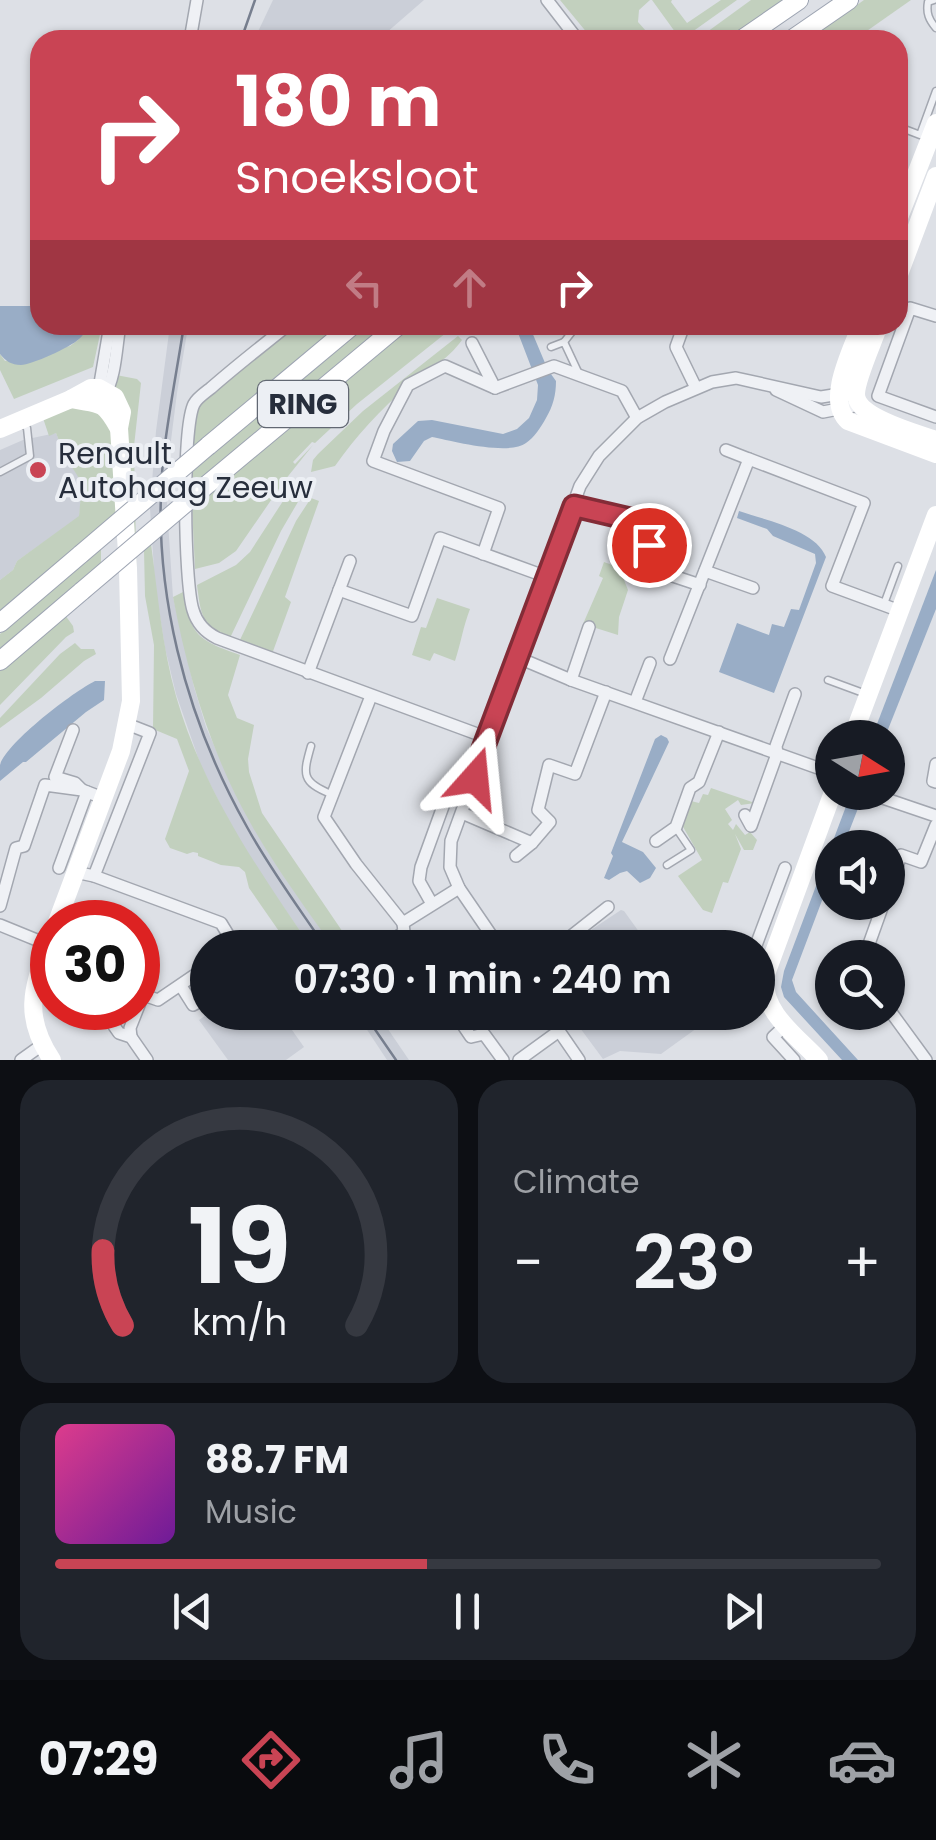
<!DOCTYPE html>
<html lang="en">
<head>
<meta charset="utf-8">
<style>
	:root { --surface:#171b24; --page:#20242c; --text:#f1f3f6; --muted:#9ea1a6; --line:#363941; --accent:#c94454 }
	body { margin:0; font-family:Poppins,sans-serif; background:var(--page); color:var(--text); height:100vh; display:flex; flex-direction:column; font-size:38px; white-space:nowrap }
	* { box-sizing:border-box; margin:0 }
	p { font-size:32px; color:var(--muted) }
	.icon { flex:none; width:55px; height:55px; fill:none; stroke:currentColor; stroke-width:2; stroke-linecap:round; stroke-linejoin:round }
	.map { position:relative; height:1060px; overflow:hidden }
	.details { display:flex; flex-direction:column; gap:20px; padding:20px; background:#0d0f14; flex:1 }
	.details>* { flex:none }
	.guide { position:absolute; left:30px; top:30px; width:878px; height:305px; border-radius:30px; box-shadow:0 2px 8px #0004; background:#c94454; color:#fff; overflow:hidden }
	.needle { width:65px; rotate:101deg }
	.buttons { position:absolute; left:815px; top:720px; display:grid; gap:20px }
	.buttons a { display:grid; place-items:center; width:90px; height:90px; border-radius:50%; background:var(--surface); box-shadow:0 2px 8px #0004; font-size:50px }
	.speed { position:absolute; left:30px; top:900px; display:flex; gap:20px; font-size:50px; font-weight:700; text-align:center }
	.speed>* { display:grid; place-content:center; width:130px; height:130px; border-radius:50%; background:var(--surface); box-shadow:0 2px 8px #0004; line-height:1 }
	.speed .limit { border:15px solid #d22; background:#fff; color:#111 }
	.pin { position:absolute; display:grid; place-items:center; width:85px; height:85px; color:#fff; margin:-42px; border:5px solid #fff; border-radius:50%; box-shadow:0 2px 10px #0007 }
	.me { position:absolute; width:110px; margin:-55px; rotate:18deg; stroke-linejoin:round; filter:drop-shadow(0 0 8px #0008) }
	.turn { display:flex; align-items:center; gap:35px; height:210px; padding:0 40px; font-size:45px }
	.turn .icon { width:130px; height:130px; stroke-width:2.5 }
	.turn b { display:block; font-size:70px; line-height:85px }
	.lanes { display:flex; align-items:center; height:95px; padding:0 40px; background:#0003; justify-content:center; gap:50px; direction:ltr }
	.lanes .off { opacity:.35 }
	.big { font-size:75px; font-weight:600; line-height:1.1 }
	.details .card { flex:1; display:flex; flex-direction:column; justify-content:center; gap:15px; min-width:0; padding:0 35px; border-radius:30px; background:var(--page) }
	.details .dial { align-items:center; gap:0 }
	.dial svg { height:260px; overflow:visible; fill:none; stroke:var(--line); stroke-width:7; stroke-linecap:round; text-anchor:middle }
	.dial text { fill:var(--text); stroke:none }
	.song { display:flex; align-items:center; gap:30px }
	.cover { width:120px; height:120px; border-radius:15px; background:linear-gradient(135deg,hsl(330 70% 55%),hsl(280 70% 35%)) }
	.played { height:10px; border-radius:5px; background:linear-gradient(90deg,var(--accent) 45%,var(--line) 45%) }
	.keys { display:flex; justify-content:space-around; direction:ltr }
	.heat { display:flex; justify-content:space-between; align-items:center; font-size:55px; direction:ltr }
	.details .tiles { flex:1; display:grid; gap:20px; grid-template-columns:1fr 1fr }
	.card:last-child { grid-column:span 2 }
	.trip { position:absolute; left:190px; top:930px; width:585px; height:100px; border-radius:50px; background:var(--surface); box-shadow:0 2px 8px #0004; font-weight:600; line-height:100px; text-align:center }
	.tab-bar { display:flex; height:160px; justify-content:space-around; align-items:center; background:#090b0e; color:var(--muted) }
	.tab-bar .icon { width:70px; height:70px }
	.tab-bar .current { color:var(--accent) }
	.tab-bar b { font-size:45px; color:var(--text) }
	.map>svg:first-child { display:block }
</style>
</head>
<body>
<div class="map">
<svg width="936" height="1060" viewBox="0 0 936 1060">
	<rect width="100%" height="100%" fill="#dde0e6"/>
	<!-- built -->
	<g fill="#cbcfd8">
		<path d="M 273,0 L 424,0 L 378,40 L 254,40 Z"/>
		<path d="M 170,325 L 192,325 L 191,333 L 187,333 L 177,393 L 168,464 L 167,507 L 173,597 L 194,687 L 206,727 L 235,793 L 268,852 L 333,947 L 311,947 L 253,863 L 234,832 L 201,766 L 176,694 L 165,648 L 155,585 L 150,508 L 156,431 Z"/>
		<path d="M 56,433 L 65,456 L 83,483 L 79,517 L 17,561 L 13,570 L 0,580 L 0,450 L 23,440 Z"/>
		<path d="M 621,910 L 624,911 L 650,947 L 581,947 L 576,940 Z"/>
		<path d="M 209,1013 L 280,1013 L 304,1047 L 286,1060 L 228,1060 L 199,1020 Z"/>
		<path d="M 356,1013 L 377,1013 L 409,1060 L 387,1060 Z"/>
		<path d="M 569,1013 L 696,1013 L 704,1023 L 661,1054 L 620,1051 L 603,1059 Z"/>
	</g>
	<!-- green -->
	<g fill="#c2d0be">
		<path d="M 560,0 L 650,0 L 639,10 L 638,22 L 654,40 L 593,40 Z"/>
		<path d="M 652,0 L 672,0 L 671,2 L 687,23 L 721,0 L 737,0 L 685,37 L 678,36 Z"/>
		<path d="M 751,0 L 788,0 L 730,40 L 696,40 Z"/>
		<path d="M 864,0 L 911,0 L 854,40 L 808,40 Z"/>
		<path d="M 87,325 L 102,325 L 93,367 L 14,399 L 0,370 L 0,354 L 5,361 L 70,346 L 78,340 Z"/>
		<path d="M 298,325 L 340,325 L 192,450 L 196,415 L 201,402 Z"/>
		<path d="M 363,325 L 387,325 L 190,489 L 190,472 Z"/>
		<path d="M 410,325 L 456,325 L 357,404 L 315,443 L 312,442 L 293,462 L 295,464 L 313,445 L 285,480 L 236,551 L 219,563 L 195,569 L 192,507 L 337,384 Z"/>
		<path d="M 458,336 L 462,340 C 447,361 427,370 409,385 C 381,409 356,436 335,466 L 311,472 L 313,460 L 318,454 L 363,411 Z"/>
		<path d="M 116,375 L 137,379 L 141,383 L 134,446 L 137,598 L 115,382 Z"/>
		<path d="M 84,404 L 111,422 L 120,511 L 0,614 L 0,580 L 13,570 L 17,561 L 79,516 L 82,483 L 65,456 L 56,433 L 49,436 L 43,418 Z"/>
		<path d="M 296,481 L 301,486 L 302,495 L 281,531 L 230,638 C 201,625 201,615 197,585 L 236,565 L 250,552 Z"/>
		<path d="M 311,498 L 319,501 L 285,597 L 291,602 L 272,654 L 239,642 L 296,521 Z"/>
		<path d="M 151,544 C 158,595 162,646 176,696 C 203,790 257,868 311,947 L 290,947 L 249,888 L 245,872 L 239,867 L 221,865 L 198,856 L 198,853 L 193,852 L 187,854 L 170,848 L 165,839 L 189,771 L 177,739 L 153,729 L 154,645 L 145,596 L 144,550 Z"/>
		<path d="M 101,548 L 101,566 L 0,652 L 0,634 Z"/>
		<path d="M 604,562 L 626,570 L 622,575 L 628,590 L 619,617 L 618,635 L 583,624 L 603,578 L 599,576 Z"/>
		<path d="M 183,592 C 191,636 198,640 240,655 L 228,695 L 237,718 L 254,725 L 248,759 L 249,772 L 262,813 L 353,947 L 333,947 C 305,907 275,867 251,824 C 211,754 188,676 173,597 Z"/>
		<path d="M 437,598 L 470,609 C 463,627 461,643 455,661 L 434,653 L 430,661 L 412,655 L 421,627 L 426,628 Z"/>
		<path d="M 65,615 L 73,626 L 74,632 L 66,637 L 0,705 L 0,671 Z"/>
		<path d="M 75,643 L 81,649 L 94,649 L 96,654 L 84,661 L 41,698 L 0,728 L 0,718 L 60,654 Z"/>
		<path d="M 711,788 L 755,803 L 741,805 L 738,800 L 725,809 L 732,820 L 728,824 L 733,830 L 736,824 L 745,835 L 750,832 L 757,840 L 753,850 L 744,850 L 735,834 L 741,849 L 728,883 L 723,882 L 712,913 L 703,910 L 678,876 L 702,860 L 682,825 L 691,801 L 699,803 L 703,794 L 708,795 Z"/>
	</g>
	<!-- water -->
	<g fill="#99adc6">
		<path d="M 0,306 L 40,306 L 40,325 L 87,325 C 85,331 84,335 79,339 C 71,347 31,365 21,365 C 11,365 6,361 0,354 Z"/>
		<path d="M 515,325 L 529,325 L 548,370 L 556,381 C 556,395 553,406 546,418 C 541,427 534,438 526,443 C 509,456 452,441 432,437 L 424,441 L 410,461 L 397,462 L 392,451 L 393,444 L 418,421 L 432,420 L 503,434 L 517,429 L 529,418 L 537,400 L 538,385 Z"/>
		<path d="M 739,511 C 765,520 816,530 826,557 L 774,693 L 719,672 L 737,623 L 769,635 L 772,624 L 784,627 L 791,609 L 799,610 L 816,563 L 815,554 L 773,536 L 767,529 L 737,518 Z"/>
		<path d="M 936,570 L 936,609 L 885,737 L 872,737 Z"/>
		<path d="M 95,681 L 105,681 L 104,700 L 86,712 L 26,762 L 23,762 L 0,781 C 0,776 0,770 0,765 C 6,743 73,692 95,681 Z"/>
		<path d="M 661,735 L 667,738 L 669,742 L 622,842 L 643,852 L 656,868 L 650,878 L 640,883 L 627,871 L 620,873 L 609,880 L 604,878 L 613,856 L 611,853 L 655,739 Z"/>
		<path d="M 851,793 L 864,793 L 843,847 L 832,848 L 832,874 L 792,980 L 796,992 L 858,1060 L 842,1060 L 784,997 L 781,987 L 784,971 Z"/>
	</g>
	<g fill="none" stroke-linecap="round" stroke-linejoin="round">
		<defs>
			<g id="lane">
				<path d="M 934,0 L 928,2 C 926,13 929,20 936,28"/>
				<path d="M 907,130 L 920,135 L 936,91"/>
				<path d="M 564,342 L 575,328 L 581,325"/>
				<path d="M 551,347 L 564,342 L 579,374"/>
				<path d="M 0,472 L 30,456 L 27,428 L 22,423"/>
				<path d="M 884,604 L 898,566"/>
				<path d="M 828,680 L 866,694"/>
				<path d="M 311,746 C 303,774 301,782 331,794"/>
				<path d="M 667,865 L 691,850 L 676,828"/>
			</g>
			<g id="street">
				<path d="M 547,0 L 578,40"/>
				<path d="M 190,40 L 197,0"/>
				<path d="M 936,316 L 910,308 L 878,396 L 936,417"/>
				<path d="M 288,325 C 262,346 236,366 211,388 C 206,392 197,398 194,404 C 182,428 184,582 193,610 C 197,624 205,632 217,638 L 488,738"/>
				<path d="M 684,325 L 676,347 L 696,388"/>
				<path d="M 472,343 L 495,388"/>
				<path d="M 776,390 L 823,412 L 859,405"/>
				<path d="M 98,395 L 110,325"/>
				<path d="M 104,396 C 116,377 116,347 120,325"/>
				<path d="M 726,450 L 749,459"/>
				<path d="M 573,505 L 619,515 L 639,523 L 649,545 L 647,564 L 655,570 L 700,585"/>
				<path d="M 483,554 L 499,508 L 373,461 L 384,431 L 408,385 L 445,366 L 495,388 L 554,366 L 622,391 L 637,418"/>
				<path d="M 705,571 L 753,588"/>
				<path d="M 339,590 L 412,616 L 440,538 L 547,577"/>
				<path d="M 519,658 L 571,680 L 832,773"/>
				<path d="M 670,659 L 749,459 L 864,503 L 832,586 L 900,611"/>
				<path d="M 308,673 L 350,561"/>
				<path d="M 571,680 L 589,627"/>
				<path d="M 371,696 L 324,817 L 356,864 L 403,923"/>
				<path d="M 635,702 L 650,663"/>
				<path d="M 73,730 L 55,777 L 75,783 L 82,790"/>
				<path d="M 936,764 L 933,781 L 936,782"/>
				<path d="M 880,797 L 936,816"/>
				<path d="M 462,813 L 532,843"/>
				<path d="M 745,815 L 751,826 L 777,754 L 776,746 L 795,694"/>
				<path d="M 656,841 L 676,827 L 690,788 L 699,782 L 719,732"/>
				<path d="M 516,856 L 532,843 L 550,822 L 538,810 L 549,765 L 575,774 L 606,692"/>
				<path d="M 59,868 L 87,792"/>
				<path d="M 75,872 L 94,876 L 221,923 L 235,946 L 233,948"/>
				<path d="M 94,876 L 150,733 L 127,724"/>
				<path d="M 888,893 L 901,855 L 921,862 L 936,825"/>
				<path d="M 432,904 L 419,881 L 421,867 L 454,776 L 475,778"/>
				<path d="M 0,906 L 16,848 L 24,846 L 45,785 L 82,790 L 103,798"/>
				<path d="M 0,925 L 49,945"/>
				<path d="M 382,948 L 404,932 L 403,923 L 459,888"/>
				<path d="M 500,948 L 459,888 L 450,867 L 451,841 L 580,486 L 599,456 L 637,418 L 665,402 L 712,382 L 736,378 L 821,397 L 846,393"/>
				<path d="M 556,948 L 608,907"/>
				<path d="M 755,948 L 785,868"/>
				<path d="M 864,958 L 884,902"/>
				<path d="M 181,986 L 193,1005 L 208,997"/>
				<path d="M 138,993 L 158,1000 L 208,966"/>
				<path d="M 108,1008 L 105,1013 L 119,1033 L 131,1037 L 147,1060"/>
				<path d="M 888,1008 L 926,1060"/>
				<path d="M 454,1012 L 471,1037 L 484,1034 L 503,1060"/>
				<path d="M 546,1012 L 579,1060"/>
				<path d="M 786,1025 L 773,1037 L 794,1060"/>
				<path d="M 131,1037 L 130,1028 L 143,995"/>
				<path d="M 21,1060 L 42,1045"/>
				<path d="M 519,1060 L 559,1031"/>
			</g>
			<g id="primary">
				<path d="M 741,40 L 799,0"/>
				<path d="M 791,40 L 849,0"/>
				<path d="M 208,446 L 353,325"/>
				<path d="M 208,484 L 399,325"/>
				<path d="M 0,623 L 81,554"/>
				<path d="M 0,661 L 82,591"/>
			</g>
		</defs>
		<!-- lane casing -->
		<use href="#lane" stroke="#a3a7b0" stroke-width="9"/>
		<!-- street casing -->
		<use href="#street" stroke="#a3a7b0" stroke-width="14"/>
		<!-- primary casing -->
		<use href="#primary" stroke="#9da4b2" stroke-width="20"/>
		<!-- lane -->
		<use href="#lane" stroke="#eff1f5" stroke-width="6"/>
		<!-- street -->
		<use href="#street" stroke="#eff1f5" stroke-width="11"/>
		<!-- secondary -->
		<g stroke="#fff" stroke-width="18">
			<path d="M 898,220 L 936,123"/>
			<path d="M 898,277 L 936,176"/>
			<path d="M 861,325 C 852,350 825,400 848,421 L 936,454"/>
			<path d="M 879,325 C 874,340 856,379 856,394 C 856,418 917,433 936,440"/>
			<path d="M 71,399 C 100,405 102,399 118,427"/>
			<path d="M 0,429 L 71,399 L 91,388 L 99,388 L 115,397 L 122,412 L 119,428 L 128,568 L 131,701 L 121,751 L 57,922"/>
			<path d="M 852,738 L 936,515"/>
			<path d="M 52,1060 C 20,1012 35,984 52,934"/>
			<path d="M 819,1060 C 797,1036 762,1013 765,977 L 833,792"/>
		</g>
		<!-- primary -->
		<use href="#primary" stroke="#fff" stroke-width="18"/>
		<!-- tram -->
		<g stroke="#777f8f" stroke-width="2.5">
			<path d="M 241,40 L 255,0"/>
			<path d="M 184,325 C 177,370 168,415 163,460 C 151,587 185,717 247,827 C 270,869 299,908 326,948"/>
			<path d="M 363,1012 L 396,1060"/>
		</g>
		<defs>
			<g id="primary-bridge">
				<path d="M 81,554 L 208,446"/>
				<path d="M 82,591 L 208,484"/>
			</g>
		</defs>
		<!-- primary-bridge casing -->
		<use href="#primary-bridge" stroke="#9da4b2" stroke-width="20" stroke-linecap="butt"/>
		<!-- primary-bridge -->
		<use href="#primary-bridge" stroke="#fff" stroke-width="18"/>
	</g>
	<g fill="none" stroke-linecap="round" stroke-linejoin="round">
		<defs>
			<path id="route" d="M 475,778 L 475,770 L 574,506 L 634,520 L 639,523 L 649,545"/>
		</defs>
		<!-- route casing -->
		<use href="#route" stroke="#832c37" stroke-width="25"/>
		<!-- route -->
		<use href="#route" stroke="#c94454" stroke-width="18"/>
	</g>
	<!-- markers -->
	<circle fill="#c94454" stroke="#eceff4" stroke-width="4" cx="38" cy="470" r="10"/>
	<g text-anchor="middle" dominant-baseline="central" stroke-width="8" stroke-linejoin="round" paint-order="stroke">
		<!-- shield labels -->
		<rect fill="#eceff4" stroke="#626873" stroke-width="2.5" x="258" y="381" width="90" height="46" rx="8"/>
		<g font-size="28" font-weight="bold" fill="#272e3c">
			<text x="303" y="404">RING</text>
		</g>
		<!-- poi labels -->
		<g font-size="30" fill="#272e3c" stroke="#eceff4" text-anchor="start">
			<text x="58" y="453">Renault<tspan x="58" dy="34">Autohaag Zeeuw</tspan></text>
		</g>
	</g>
</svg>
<div class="buttons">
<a><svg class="needle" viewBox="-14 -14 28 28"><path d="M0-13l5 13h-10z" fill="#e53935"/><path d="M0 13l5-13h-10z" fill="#9ea1a6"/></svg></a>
<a><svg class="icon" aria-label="sound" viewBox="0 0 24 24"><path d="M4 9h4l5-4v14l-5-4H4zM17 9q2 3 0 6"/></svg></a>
<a><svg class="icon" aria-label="search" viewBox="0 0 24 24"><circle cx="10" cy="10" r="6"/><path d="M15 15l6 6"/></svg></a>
</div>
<div class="speed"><div class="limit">30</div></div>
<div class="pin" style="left:649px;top:545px;background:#d93025"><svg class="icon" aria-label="arrive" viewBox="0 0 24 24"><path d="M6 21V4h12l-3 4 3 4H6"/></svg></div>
<svg class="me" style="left:475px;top:778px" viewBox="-20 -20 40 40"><path d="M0-17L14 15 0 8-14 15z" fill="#c94454" stroke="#fff" stroke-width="4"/></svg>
<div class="trip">07:30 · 1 min · 240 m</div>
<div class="guide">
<div class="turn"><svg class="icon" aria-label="right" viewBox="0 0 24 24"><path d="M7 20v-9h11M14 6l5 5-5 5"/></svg><div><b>180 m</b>Snoeksloot</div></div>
<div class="lanes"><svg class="icon off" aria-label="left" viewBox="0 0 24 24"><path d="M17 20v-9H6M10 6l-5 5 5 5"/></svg><svg class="icon off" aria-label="ahead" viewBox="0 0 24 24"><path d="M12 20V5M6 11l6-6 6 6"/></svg><svg class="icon" aria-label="right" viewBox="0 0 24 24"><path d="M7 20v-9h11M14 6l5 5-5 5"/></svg></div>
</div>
</div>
<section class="details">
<div class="tiles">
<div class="card dial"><svg viewBox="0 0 100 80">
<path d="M14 69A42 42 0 1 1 86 69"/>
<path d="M14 69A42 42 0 0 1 8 46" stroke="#c94454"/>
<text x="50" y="56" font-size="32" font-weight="700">19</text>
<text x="50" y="72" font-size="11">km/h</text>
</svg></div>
<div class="card"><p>Climate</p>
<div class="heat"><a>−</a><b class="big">23°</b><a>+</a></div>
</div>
<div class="card">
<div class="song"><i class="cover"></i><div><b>88.7 FM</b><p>Music</p></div></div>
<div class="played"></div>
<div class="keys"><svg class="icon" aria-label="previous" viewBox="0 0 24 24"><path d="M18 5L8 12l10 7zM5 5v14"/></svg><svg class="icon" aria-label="pause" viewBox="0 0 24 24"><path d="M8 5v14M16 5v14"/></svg><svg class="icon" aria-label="next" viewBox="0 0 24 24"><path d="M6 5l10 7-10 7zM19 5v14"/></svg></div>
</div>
</div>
</section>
<nav class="tab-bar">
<b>07:29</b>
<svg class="icon current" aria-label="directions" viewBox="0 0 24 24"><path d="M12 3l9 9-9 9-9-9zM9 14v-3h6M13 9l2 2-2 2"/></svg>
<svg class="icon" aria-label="music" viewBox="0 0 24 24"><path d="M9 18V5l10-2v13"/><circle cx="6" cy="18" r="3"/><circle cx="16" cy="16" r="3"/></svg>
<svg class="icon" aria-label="phone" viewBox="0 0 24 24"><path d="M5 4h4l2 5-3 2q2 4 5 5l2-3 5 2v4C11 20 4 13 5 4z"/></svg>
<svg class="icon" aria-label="climate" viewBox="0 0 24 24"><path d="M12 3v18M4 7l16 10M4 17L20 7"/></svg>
<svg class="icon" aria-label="car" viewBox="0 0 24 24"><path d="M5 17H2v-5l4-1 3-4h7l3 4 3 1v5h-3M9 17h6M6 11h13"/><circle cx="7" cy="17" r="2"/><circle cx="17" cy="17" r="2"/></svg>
</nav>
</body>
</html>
